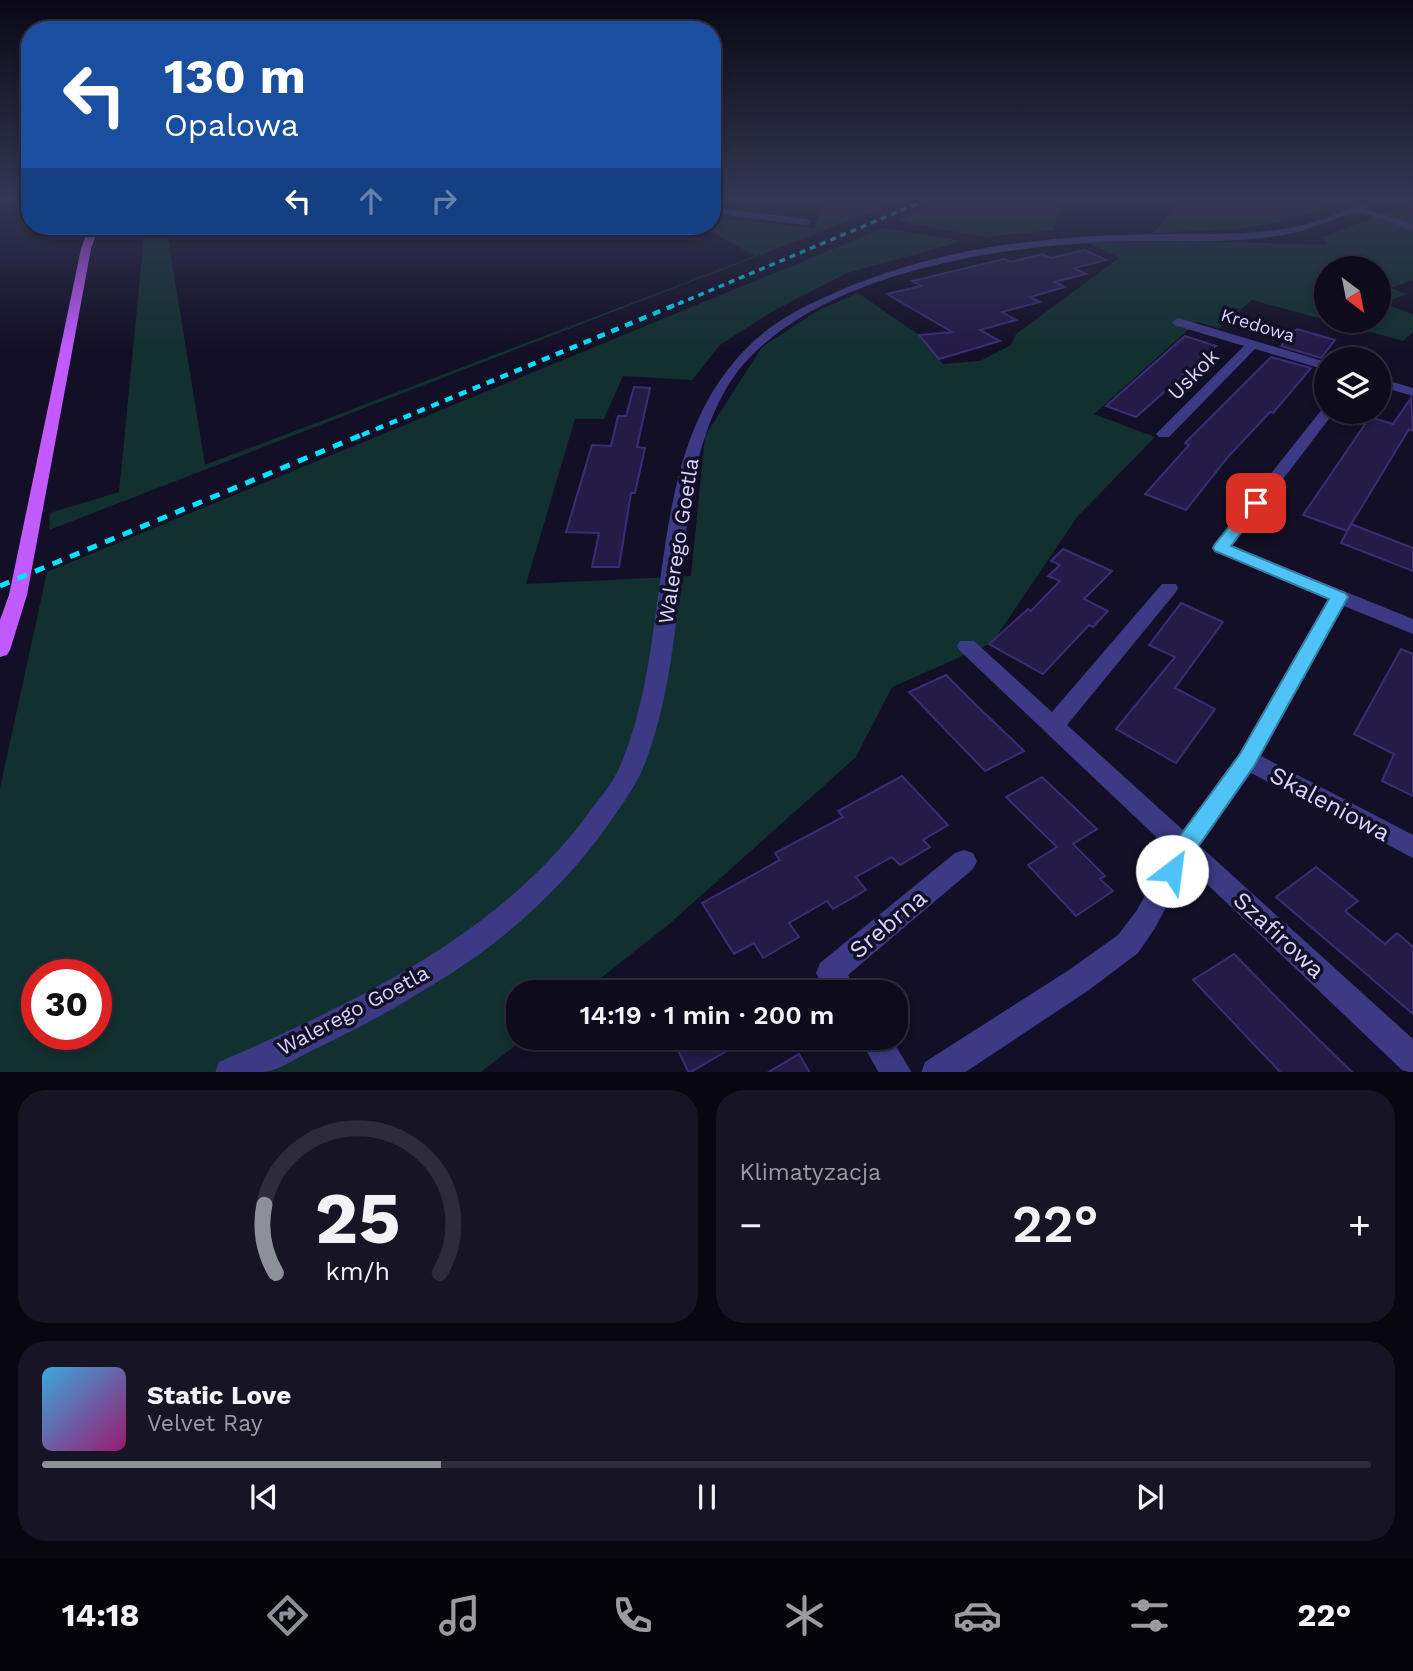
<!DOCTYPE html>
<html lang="pl">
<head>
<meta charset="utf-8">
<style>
	:root { --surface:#0e0b1c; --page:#171425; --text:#f1f3f6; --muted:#9b9ba3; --line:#2e2b3b; --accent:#8c9099 }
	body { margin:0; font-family:"Work Sans",sans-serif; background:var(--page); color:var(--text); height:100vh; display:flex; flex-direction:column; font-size:26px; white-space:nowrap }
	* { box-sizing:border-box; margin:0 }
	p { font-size:23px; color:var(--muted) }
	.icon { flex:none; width:38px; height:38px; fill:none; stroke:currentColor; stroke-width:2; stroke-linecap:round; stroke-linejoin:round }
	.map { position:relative; height:1072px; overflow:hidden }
	.drawer { display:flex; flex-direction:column; gap:18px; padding:18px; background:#08060f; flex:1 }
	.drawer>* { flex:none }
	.banner { position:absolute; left:21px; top:21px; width:700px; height:214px; border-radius:28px; box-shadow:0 4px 10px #0003,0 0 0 2px var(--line); background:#1a4fa0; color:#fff; overflow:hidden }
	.needle { width:46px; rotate:148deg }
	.tools { position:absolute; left:1314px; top:256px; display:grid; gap:14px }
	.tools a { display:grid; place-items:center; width:77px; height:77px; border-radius:50%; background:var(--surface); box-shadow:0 4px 10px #0003,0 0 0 2px var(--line); font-size:35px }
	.speed { position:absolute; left:21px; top:959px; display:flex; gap:14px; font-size:35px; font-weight:700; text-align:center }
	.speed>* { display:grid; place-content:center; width:91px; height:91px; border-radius:50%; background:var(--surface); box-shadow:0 4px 10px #0003,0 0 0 2px var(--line); line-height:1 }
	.speed .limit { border:10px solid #d22; background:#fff; color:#111 }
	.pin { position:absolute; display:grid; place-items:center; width:60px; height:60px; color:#fff; margin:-30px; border-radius:14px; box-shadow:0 4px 10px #0006 }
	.me { position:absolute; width:77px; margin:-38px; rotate:30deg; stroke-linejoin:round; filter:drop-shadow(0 0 5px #0008) }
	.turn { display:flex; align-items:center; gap:24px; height:147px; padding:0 28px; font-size:32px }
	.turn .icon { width:91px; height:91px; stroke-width:2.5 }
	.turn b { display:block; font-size:49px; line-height:60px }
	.lanes { display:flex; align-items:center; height:66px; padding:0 28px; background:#0003; justify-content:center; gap:35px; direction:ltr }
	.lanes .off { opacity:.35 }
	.big { font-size:52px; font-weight:600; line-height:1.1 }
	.drawer .card { flex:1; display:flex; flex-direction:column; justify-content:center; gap:10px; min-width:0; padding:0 24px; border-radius:28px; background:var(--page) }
	.drawer .dial { align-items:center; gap:0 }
	.dial svg { height:182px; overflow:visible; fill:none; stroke:var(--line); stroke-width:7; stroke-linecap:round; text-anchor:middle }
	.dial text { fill:var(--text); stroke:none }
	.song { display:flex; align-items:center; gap:21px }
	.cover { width:84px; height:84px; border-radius:10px; background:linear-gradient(135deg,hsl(200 70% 55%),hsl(320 70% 35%)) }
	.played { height:7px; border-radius:4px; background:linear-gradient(90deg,var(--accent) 30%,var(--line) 30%) }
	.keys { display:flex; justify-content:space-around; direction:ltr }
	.heat { display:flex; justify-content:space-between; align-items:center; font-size:38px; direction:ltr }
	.drawer .tiles { flex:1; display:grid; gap:18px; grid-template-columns:1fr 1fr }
	.card:last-child { grid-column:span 2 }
	.trip { position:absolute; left:506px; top:980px; width:402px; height:70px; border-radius:28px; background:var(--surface); box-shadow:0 4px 10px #0003,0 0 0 2px var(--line); font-weight:600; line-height:70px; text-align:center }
	.menu { display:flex; height:112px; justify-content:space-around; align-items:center; background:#06040b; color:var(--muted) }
	.menu .icon { width:49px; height:49px }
	.menu .on { color:var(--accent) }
	.menu b { font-size:32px; color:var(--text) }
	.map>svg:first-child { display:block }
</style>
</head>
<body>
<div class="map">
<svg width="1413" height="1073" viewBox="0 0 1413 1073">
	<rect width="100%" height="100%" fill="#130f26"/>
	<!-- green -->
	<g fill="#12302f" fill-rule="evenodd">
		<path d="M 827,198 L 908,198 L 49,530 L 50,513 L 119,492 L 145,226 L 166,226 L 205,465 L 755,256 L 701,226 L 712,226 L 712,218 L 814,228 Z"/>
		<path d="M 946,198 L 1064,198 L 1053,230 L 985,237 L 897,221 Z"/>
		<path d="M 1184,198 L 1342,198 C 1284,232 1218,230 1153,233 Z"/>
		<path d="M 1413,203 L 1413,280 L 1391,288 L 1407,294 L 1382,303 L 1413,314 L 1413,332 L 1403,341 L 1327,320 L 1379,320 L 1379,268 L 1326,268 L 1326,320 L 1252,300 L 1219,328 L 1197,322 L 1094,414 L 1155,437 L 1077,517 L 992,643 L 892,687 L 856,757 L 667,926 L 583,992 L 518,992 L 518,1038 L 525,1038 L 481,1072 L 0,1073 L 0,788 L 47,572 L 884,228 L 963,241 L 847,273 L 773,311 L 720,345 L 692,380 L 623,376 L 604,419 L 575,419 L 526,584 L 691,576 L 705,436 L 762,347 L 819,310 L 858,293 L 919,335 L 943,364 L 980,361 L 1011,345 L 1016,334 L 1119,258 L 1088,243 L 1229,242 L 1328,245 L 1322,237 ZM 37,975 L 96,975 L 96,1034 L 37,1034 Z"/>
	</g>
	<!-- building -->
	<g fill="#241b47" stroke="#3b2d73" stroke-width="2">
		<path d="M 1084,250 L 1106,260 L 1074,268 L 1086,274 L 1055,282 L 1065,287 L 1030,297 L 1040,302 L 1002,312 L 1016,320 L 980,330 L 1000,341 L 939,359 L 919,335 L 952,332 L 887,294 L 921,286 L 912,281 L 1004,259 L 1011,262 L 1042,254 L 1051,258 Z"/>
		<path d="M 1297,329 L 1335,340 L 1321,358 L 1281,346 Z"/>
		<path d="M 1185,336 L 1216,346 L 1136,417 L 1106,406 Z"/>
		<path d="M 1271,357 L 1311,368 L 1273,413 L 1270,412 L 1227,458 L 1186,510 L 1145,494 L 1189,445 L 1185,443 Z"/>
		<path d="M 634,387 L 650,388 L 637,447 L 645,448 L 635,493 L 631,493 L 619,567 L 592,567 L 599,533 L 566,532 L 592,445 L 611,446 L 618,416 L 626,416 Z"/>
		<path d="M 1411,398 L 1413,431 L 1409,429 L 1347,531 L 1303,515 L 1370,417 L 1393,424 Z"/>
		<path d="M 1351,524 L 1413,548 L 1413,571 L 1341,543 Z"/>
		<path d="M 1063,549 L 1112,571 L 1084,599 L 1108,611 L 1093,627 L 1089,625 L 1043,674 L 989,644 L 1028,609 L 1031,611 L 1060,581 L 1048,576 L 1060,565 L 1051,561 Z"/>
		<path d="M 1181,603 L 1223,622 L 1175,688 L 1215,709 L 1176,763 L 1116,729 L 1175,657 L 1149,645 Z"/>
		<path d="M 1401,649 L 1413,654 L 1413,796 L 1382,781 L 1394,754 L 1354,734 Z"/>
		<path d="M 946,675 L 974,703 L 1024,751 L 985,771 L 909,692 Z"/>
		<path d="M 902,776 L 948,825 L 923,840 L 930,847 L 900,865 L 892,857 L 856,877 L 866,890 L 833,909 L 827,901 L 789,923 L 799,937 L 763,958 L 754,943 L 734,954 L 702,903 L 780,860 L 775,853 L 843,817 L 838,811 Z"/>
		<path d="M 1042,777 L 1097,829 L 1073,844 L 1105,876 L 1100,879 L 1113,891 L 1076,916 L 1028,865 L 1057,847 L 1006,797 Z"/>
		<path d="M 1316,867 L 1358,901 L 1345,911 L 1385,944 L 1397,933 L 1413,947 L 1413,1014 L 1276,897 Z"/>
		<path d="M 1234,954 L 1294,1015 L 1353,1073 L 1281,1073 L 1193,980 Z"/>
		<path d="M 672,1038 L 749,1038 L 689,1073 Z"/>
		<path d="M 799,1054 L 810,1073 L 767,1073 Z"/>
	</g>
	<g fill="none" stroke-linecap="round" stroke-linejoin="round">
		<!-- minor -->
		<g fill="#3d3a85" fill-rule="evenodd">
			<path d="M 1375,198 L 1389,198 L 1365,209 L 1413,224 L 1413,230 C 1401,227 1367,212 1357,213 C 1346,213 1309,230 1293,233 C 1247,243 1198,241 1151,241 C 1025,241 822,266 738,371 C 715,401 701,443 694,479 C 676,575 680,677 643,768 C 635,788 620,807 608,825 C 560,892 500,945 429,987 C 391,1011 351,1032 311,1051 C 297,1058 281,1069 265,1072 C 250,1073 231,1073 215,1073 L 219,1062 C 354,1003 494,938 585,818 C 597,801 613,784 621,764 C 680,624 636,433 767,330 C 784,317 805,306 823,298 C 917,254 1019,238 1122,235 C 1176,233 1230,237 1284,229 C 1316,224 1346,210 1375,198 Z"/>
			<path d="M 712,207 L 806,219 L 811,222 L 806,225 L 712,213 Z"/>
			<path d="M 1178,318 L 1326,362 L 1326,370 L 1255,349 L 1169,437 L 1159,437 L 1156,434 L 1244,346 L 1174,325 L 1172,322 Z"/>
			<path d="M 1379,378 L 1413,388 L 1413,396 L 1379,386 Z"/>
			<path d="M 1326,407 L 1326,411 L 1335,411 L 1232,546 L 1413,619 L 1413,634 L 1344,606 L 1261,756 L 1413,835 L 1413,858 L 1251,773 L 1200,846 L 1413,1039 L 1413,1073 L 1402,1070 L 1188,866 L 1155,928 L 1138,953 L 1089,990 L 964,1073 L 921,1073 L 925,1062 L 1069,970 L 1118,935 L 1137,910 L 1170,850 L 960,651 L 957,646 L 960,641 L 974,641 L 1052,712 L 1162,584 L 1176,584 L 1178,588 L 1176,592 L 1067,725 L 1183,830 L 1239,754 L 1328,599 L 1215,552 L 1212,548 L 1323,408 Z"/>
			<path d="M 964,850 L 973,853 L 977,861 L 973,869 L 848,975 L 857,992 L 827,992 L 816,973 L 820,963 L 955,853 Z"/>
			<path d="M 859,1038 L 891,1038 L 912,1073 L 879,1073 Z"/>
		</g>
		<!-- major -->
		<path fill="#c25bff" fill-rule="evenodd" d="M 89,226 L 99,226 L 91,249 L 27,595 L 10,650 L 7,655 L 0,657 L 0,620 L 9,595 L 81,249 Z"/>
		<!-- rail-far2 -->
		<path stroke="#00e5ff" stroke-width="3.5" stroke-dasharray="6 5" stroke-linecap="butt" d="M 678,304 L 931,198"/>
		<!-- rail-far1 -->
		<path stroke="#00e5ff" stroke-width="4.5" stroke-dasharray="8 7" stroke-linecap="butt" d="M 362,435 L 682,302"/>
		<!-- rail -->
		<path stroke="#00e5ff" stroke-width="5" stroke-dasharray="10 9" stroke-linecap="butt" d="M 0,586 L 366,433"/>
	</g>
	<!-- sky -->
	<linearGradient id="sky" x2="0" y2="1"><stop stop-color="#0a0815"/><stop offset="0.57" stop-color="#333752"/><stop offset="1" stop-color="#333752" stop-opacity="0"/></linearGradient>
	<rect width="1413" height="349" fill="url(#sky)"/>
	<!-- route -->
	<path fill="#4fc3f7" stroke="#337fa1" stroke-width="2" d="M 1256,499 L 1264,503 L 1231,546 L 1345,593 L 1348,597 L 1254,766 L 1193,854 L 1180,879 L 1172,882 L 1163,879 L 1160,871 L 1177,840 L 1240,754 L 1329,599 L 1215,551 L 1213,548 L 1215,544 L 1251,500 Z"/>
	<g text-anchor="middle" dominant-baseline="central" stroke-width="7" stroke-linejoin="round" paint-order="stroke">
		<!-- far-street labels -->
		<g font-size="18" fill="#d9d4ff" stroke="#130f26">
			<text transform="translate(1258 325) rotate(17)">Kredowa</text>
		</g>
		<!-- street labels -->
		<g font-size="21" fill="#d9d4ff" stroke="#130f26">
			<text transform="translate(1193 374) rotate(-45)">Uskok</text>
			<text transform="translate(678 541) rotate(-81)">Walerego Goetla</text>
			<text transform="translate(353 1010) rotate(-28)">Walerego Goetla</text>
		</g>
		<!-- near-street labels -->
		<g font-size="24" fill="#d9d4ff" stroke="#130f26">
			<text transform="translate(1330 804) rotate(28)">Skaleniowa</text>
			<text transform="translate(888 924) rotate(-40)">Srebrna</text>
			<text transform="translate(1279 935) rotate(43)">Szafirowa</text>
		</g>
	</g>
</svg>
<div class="tools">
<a><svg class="needle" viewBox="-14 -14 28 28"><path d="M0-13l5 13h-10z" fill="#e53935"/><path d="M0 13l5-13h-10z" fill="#9b9ba3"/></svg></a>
<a><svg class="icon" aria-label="layers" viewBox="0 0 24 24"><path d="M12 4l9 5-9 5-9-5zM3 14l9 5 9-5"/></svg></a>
</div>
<div class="speed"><div class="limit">30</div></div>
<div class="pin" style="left:1256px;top:503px;background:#d93025"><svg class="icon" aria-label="arrive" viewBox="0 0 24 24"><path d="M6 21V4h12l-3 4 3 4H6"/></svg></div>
<svg class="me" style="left:1172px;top:871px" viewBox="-20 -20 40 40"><circle r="19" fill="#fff"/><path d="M0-13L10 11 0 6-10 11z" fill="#4fc3f7"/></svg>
<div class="trip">14:19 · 1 min · 200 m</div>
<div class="banner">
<div class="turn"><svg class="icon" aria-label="left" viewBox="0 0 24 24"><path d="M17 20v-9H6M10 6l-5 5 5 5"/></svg><div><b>130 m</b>Opalowa</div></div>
<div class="lanes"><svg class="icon" aria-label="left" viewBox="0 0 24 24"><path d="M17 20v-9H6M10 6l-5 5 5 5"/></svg><svg class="icon off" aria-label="ahead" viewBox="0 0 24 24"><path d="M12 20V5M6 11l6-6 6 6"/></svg><svg class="icon off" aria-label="right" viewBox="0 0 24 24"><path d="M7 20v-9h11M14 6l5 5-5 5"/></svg></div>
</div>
</div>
<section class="drawer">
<div class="tiles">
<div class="card dial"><svg viewBox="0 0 100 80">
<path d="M14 69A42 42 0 1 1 86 69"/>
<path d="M14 69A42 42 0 0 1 9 39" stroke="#8c9099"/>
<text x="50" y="56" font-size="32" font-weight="700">25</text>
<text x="50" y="72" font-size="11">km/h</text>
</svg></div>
<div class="card"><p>Klimatyzacja</p>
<div class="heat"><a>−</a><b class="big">22°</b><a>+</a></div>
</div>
<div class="card">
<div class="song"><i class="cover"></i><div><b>Static Love</b><p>Velvet Ray</p></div></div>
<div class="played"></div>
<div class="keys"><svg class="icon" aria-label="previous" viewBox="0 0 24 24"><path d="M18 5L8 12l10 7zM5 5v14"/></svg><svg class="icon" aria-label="pause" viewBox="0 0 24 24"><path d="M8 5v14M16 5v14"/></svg><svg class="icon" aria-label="next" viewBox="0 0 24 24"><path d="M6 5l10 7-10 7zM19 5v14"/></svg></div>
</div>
</div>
</section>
<nav class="menu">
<b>14:18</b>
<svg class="icon on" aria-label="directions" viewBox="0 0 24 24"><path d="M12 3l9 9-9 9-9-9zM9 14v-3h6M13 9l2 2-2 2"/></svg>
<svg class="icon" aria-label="music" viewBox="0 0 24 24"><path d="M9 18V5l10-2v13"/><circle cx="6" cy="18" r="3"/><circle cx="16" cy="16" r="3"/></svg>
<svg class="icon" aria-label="phone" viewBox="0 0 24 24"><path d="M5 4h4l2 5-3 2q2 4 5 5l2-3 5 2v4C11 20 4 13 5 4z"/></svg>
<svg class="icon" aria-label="climate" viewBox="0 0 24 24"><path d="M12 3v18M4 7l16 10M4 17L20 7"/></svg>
<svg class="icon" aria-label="car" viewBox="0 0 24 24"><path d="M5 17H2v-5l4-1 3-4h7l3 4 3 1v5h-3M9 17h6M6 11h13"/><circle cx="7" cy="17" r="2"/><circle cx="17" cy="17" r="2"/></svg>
<svg class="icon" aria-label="filters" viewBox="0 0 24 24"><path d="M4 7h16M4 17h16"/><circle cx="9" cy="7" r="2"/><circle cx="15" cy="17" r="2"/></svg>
<b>22°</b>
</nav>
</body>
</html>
